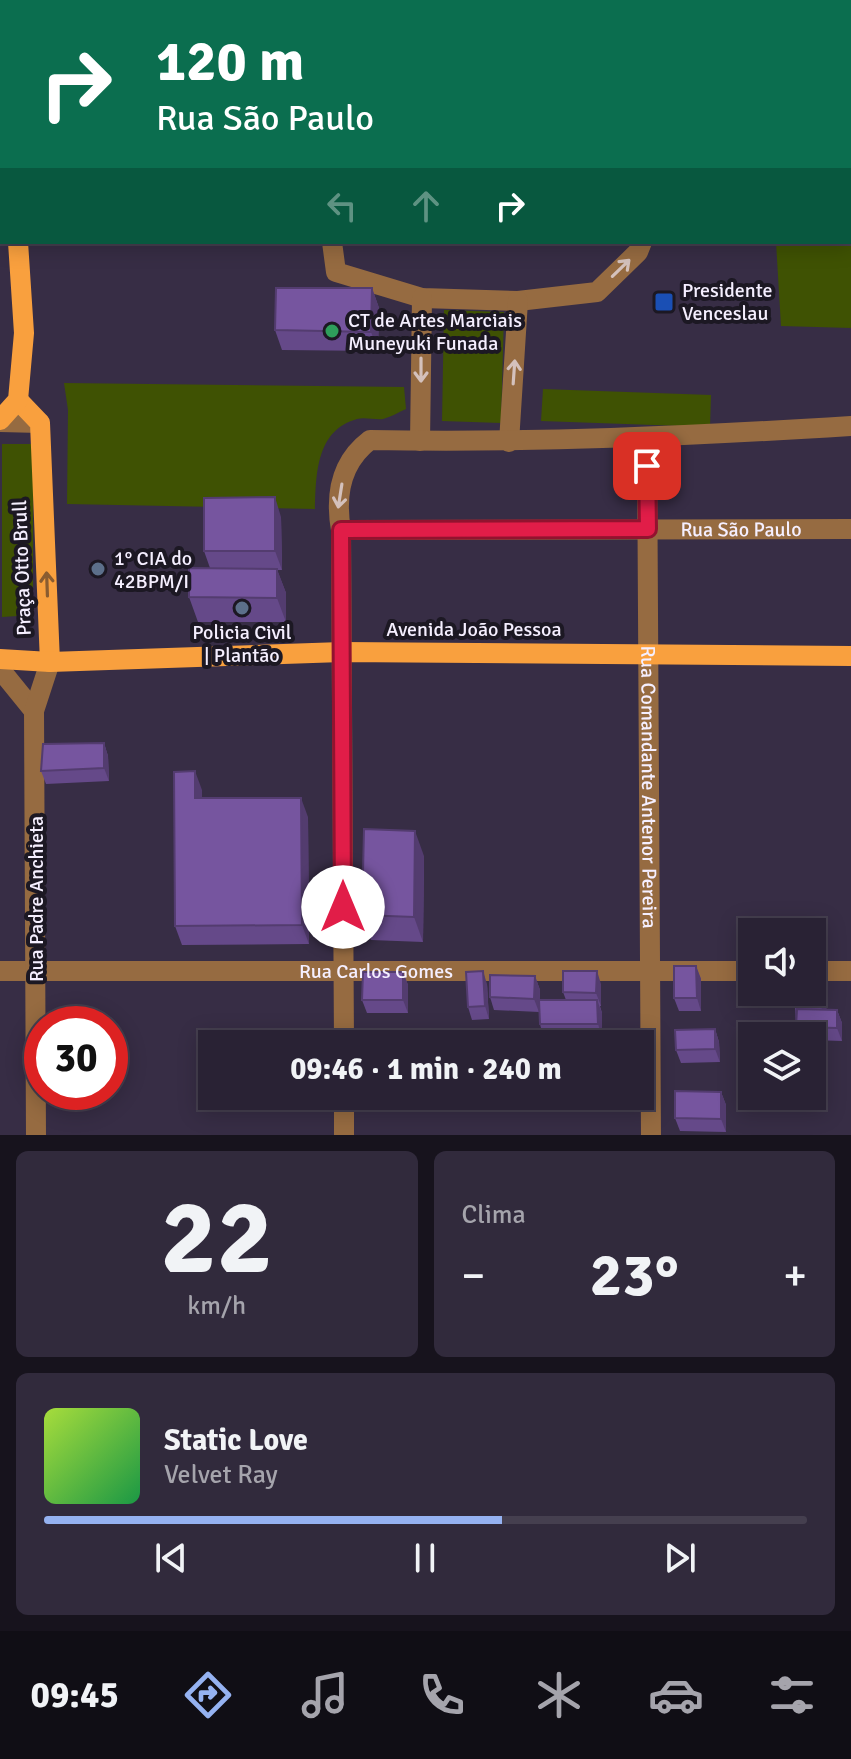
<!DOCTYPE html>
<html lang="pt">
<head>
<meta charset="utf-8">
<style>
	:root { --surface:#292234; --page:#312a3c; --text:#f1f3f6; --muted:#a5a4ac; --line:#453f4f; --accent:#95b2f1 }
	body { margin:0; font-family:Signika,sans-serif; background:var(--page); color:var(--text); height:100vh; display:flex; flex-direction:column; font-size:30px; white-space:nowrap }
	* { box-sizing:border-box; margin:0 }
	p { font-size:26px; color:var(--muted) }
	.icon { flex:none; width:44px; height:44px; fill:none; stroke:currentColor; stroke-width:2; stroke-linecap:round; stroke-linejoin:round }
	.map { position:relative; height:1135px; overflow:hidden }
	.side { display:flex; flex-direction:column; gap:16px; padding:16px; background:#17131d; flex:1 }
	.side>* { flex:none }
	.top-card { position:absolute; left:0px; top:0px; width:852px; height:244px; box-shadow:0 4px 20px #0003,0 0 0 2px var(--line); background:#0b6e4f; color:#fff; overflow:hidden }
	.controls { position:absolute; left:738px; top:918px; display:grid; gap:16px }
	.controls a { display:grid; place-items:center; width:88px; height:88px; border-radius:0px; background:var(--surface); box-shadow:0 4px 20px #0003,0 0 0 2px var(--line); font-size:40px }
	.speed { position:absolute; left:24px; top:1006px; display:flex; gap:16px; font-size:40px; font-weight:700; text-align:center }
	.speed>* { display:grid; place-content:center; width:104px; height:104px; border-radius:50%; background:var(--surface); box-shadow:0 4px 20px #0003,0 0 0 2px var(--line); line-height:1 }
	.speed .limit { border:12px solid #d22; background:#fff; color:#111 }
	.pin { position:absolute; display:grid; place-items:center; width:68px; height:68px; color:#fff; margin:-34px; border-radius:16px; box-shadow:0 4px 12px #0006 }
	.me { position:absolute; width:88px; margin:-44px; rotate:0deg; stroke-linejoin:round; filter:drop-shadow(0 0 6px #0008) }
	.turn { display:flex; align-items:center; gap:28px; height:168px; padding:0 24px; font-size:36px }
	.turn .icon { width:104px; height:104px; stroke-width:2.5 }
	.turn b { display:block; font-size:56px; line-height:68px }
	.lanes { display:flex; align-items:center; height:76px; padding:0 24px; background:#0003; justify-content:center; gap:40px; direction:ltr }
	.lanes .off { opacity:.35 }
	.big { font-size:60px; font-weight:700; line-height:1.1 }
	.side .tile { flex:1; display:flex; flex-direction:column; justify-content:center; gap:12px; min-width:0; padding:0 28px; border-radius:12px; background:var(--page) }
	.side .dial { align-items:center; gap:0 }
	.dial b { font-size:104px; line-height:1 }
	.song { display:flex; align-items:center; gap:24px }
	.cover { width:96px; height:96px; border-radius:12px; background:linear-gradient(135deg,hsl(80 70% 55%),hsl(140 70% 35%)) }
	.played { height:8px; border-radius:4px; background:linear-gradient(90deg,var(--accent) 60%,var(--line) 60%) }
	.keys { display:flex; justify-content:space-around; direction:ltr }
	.heat { display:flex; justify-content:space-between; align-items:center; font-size:44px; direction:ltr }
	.side .tiles { flex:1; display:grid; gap:16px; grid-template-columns:1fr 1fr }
	.tile:last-child { grid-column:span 2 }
	.trip { position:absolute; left:198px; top:1030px; width:456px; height:80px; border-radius:0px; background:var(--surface); box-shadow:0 4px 20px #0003,0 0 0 2px var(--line); font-weight:700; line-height:80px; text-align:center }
	.dock { display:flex; height:128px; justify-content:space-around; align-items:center; background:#100e15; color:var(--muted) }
	.dock .icon { width:56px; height:56px }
	.dock .on { color:var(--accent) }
	.dock b { font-size:36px; color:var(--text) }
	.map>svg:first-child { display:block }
</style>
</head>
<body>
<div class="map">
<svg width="851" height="1135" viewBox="0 0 851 1135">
	<rect width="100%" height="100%" fill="#372d45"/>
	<!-- green -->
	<g fill="#3f5203">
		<path d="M 851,44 L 851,328 L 781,326 L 776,242 L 850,242 Z"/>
		<path d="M 444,310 L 504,312 L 501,423 L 442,421 Z"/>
		<path d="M 64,383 L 404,387 L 406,409 C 399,412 391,417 383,419 C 375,420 365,417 357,419 C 316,430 316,475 315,509 L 67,504 L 68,410 Z"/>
		<path d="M 543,389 L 711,395 L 710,427 L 541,421 Z"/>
		<path d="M 2,444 L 33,444 L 33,615 L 2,617 Z"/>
	</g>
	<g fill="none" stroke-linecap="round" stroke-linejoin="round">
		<!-- path -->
		<g stroke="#928a9e" stroke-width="4" stroke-dasharray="4 4" stroke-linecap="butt">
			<path d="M 850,123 L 851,123"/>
			<path d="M 850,201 L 851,201"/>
		</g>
		<!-- minor -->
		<g stroke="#966b41" stroke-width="20">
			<path d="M 4,0 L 4,2"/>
			<path d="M 314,0 L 314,2"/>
			<path d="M 332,242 L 336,272 L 422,298 L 518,301 L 597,292 L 638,252 L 642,242"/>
			<path d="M 0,422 L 40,423"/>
			<path id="s1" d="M 647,439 L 651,1135"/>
			<path d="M 420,441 L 422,298"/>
			<path d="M 509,442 L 518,301"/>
			<path id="s2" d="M 341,530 L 851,529"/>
			<path d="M 0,669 L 34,711"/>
			<path id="s3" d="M 0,971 L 752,971"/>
			<path d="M 812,971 L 851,971"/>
			<path d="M 344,1044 L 341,530 C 335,495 341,462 370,440 C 532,443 690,436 851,426"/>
			<path d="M 344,1096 L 344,1135"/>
			<path d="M 36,1135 L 34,711 L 50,662"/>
		</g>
		<!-- major -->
		<g stroke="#f9a03e" stroke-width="20">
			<path d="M 656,0 L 656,2"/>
			<path d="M 850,11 L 851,11"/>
			<path d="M 0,15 L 2,15"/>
			<path d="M 18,400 L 40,423 L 50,662"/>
			<path d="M 0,420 L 18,400 L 24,333 L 18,242"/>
			<path d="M 0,659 L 50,662 L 342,652 L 851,656"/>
		</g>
	</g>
	<!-- wall -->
	<g fill="#654989">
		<path d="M 372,288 L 379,308 L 378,351 L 282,350 L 275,330 Z"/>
		<path d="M 281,517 L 282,570 L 277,570 L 286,593 L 286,622 L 198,622 L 189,597 L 210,568 L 204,551 Z"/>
		<path d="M 104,743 L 108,756 L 109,781 L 46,784 L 41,771 Z"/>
		<path d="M 202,790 L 202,798 L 308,817 L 309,944 L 182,945 L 175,926 Z"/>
		<path d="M 424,856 L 423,942 L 371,940 L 362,915 Z"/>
		<path d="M 696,966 L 701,979 L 701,1011 L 679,1011 L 674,998 Z"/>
		<path d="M 403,972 L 408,985 L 408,1013 L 367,1013 L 362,1000 Z"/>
		<path d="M 535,976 L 540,990 L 539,1012 L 494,1010 L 490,997 Z"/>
		<path d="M 487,984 L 489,1019 L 472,1020 L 468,1007 Z"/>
		<path d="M 601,984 L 601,1006 L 600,1006 L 602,1013 L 602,1037 L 596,1037 L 598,1044 L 541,1044 L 542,1032 L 540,1024 L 566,1000 L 563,992 Z"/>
		<path d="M 822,986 L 827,1000 L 826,1009 L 837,1010 L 842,1023 L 842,1041 L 812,1040 L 812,1036 L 799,1036 L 796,1027 L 795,1006 Z"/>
		<path d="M 715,1029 L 719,1042 L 720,1062 L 681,1063 L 676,1050 Z"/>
		<path d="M 721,1092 L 726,1105 L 726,1132 L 680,1131 L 675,1118 Z"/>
		<path d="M 367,1096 L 422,1096 L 422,1103 L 410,1103 L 408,1097 L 368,1098 Z"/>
		<path d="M 552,1096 L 600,1096 L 600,1101 L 554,1102 Z"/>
	</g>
	<!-- shaded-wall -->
	<g fill="#533c6f">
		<path d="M 372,288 L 379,308 L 378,351 L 371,332 Z"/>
		<path d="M 275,497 L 281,517 L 282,570 L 275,551 Z"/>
		<path d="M 277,569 L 286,593 L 286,622 L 277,598 Z"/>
		<path d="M 104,743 L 108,756 L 109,781 L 104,768 Z"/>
		<path d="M 195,771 L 202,790 L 202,817 L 195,798 Z"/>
		<path d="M 301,798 L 308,817 L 309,944 L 302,925 Z"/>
		<path d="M 415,831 L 424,856 L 423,942 L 414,917 Z"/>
		<path d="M 696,966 L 701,979 L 701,1011 L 697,998 Z"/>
		<path d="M 483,971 L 487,984 L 489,1019 L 485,1006 Z"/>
		<path d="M 597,971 L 601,984 L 601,1006 L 596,993 Z"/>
		<path d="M 403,972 L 408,985 L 408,1013 L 403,1000 Z"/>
		<path d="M 535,976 L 540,990 L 539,1012 L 534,999 Z"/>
		<path d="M 822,986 L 827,1000 L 826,1020 L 821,1007 Z"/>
		<path d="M 597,1000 L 602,1013 L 602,1037 L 598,1024 Z"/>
		<path d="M 837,1010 L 842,1023 L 842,1041 L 837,1028 Z"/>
		<path d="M 715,1029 L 719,1042 L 720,1062 L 715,1049 Z"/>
		<path d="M 593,1030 L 598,1044 L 593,1044 Z"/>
		<path d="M 721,1092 L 726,1105 L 726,1132 L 721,1119 Z"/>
	</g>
	<!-- building -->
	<g fill="#76559f" stroke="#533c6f" stroke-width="2">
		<path d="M 276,288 L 372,288 L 371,332 L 275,330 Z"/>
		<path d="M 275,497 L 275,551 L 204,551 L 204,498 Z"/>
		<path d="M 189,568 L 277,569 L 277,598 L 189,597 Z"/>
		<path d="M 104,743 L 104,768 L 41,771 L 43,744 Z"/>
		<path d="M 195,771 L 195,798 L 301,798 L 302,925 L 175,926 L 174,772 Z"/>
		<path d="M 364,829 L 415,831 L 414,917 L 362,915 Z"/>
		<path d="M 674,966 L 696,966 L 697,998 L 674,998 Z"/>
		<path d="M 483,971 L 485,1006 L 468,1007 L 466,972 Z"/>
		<path d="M 563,971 L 597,971 L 596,993 L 563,992 Z"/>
		<path d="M 363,972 L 403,972 L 403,1000 L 362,1000 Z"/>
		<path d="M 490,975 L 535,976 L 534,999 L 490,997 Z"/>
		<path d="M 812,986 L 822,986 L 821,1007 L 795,1006 L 796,992 L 812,992 Z"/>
		<path d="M 539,1000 L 597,1000 L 598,1024 L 540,1024 Z"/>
		<path d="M 797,1009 L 837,1010 L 837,1028 L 796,1027 Z"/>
		<path d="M 715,1029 L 715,1049 L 676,1050 L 675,1030 Z"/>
		<path d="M 593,1030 L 593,1044 L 541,1044 L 541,1032 Z"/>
		<path d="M 404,1032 L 404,1044 L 371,1044 L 370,1033 Z"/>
		<path d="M 422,1040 L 422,1044 L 409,1044 L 408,1041 Z"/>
		<path d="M 675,1091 L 721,1092 L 721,1119 L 675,1118 Z"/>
	</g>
	<!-- one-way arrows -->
	<defs><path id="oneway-shaft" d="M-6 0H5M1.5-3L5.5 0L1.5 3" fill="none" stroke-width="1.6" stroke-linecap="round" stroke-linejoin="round" transform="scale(2)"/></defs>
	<g stroke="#d4c1bc">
		<use href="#oneway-shaft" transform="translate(621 268) rotate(-44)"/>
		<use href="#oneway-shaft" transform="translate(421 370) rotate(90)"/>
		<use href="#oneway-shaft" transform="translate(514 372) rotate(-86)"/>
		<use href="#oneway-shaft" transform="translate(340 496) rotate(99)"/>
	</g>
	<use stroke="#8a5c30" href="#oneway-shaft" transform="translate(47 584) rotate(-92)"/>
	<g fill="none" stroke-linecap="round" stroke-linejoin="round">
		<defs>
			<path id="route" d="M 343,907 L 341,530 L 648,529 L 647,466"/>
		</defs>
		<!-- route casing -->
		<use href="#route" stroke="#92132f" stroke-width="20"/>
		<!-- route -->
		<use href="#route" stroke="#e11d48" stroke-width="14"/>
	</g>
	<!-- markers -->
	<rect fill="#1a4fb4" stroke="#1c1823" stroke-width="3" x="654" y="292" width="20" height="20" rx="4"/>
	<circle fill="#2e9e5b" stroke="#1c1823" stroke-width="3" cx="332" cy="331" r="8"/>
	<g fill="#5c6f8a" stroke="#1c1823" stroke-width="3">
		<circle cx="98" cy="569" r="8"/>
		<circle cx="242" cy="608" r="8"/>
	</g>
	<g text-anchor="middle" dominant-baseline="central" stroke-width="8" stroke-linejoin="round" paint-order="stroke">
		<!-- poi labels -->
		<g font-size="20" fill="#f5efff" stroke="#1c1823" text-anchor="start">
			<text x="682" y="290">Presidente<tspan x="682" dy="23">Venceslau</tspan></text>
			<text x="348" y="320">CT de Artes Marciais<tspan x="348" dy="23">Muneyuki Funada</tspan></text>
			<text x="114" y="558">1° CIA do<tspan x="114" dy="23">42BPM/I</tspan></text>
			<text x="242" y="632" text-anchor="middle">Policia Civil<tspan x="242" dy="23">| Plantão</tspan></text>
		</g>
		<!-- street labels -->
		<g font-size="20" fill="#f5efff" stroke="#1c1823">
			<text stroke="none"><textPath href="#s2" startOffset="400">Rua São Paulo</textPath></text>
			<text transform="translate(22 568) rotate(-92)">Praça Otto Brull</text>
			<text x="474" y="629">Avenida João Pessoa</text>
			<text stroke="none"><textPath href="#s1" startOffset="348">Rua Comandante Antenor Pereira</textPath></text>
			<text transform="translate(36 899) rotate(-90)">Rua Padre Anchieta</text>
			<text stroke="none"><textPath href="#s3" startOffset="376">Rua Carlos Gomes</textPath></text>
		</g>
	</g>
</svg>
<div class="controls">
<a><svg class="icon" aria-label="sound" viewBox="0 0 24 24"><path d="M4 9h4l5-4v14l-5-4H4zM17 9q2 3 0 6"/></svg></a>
<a><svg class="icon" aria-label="layers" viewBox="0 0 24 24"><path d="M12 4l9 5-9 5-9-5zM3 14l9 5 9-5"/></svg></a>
</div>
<div class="speed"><div class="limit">30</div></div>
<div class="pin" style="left:647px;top:466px;background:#d93025"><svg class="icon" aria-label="arrive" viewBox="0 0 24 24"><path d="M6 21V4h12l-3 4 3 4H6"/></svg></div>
<svg class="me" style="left:343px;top:907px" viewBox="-20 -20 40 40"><circle r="19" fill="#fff"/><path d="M0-13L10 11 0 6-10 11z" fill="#e11d48"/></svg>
<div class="trip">09:46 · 1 min · 240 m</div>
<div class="top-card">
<div class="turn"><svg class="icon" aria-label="right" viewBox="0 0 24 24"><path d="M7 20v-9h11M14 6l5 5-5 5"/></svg><div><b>120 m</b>Rua São Paulo</div></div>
<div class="lanes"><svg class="icon off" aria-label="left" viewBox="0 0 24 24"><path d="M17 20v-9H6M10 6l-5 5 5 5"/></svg><svg class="icon off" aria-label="ahead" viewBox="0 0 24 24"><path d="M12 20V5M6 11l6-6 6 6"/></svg><svg class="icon" aria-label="right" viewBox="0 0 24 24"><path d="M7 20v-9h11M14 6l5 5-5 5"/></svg></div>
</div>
</div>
<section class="side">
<div class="tiles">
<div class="tile dial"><b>22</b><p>km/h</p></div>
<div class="tile"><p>Clima</p>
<div class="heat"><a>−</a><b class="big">23°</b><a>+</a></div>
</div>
<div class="tile">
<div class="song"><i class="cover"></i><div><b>Static Love</b><p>Velvet Ray</p></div></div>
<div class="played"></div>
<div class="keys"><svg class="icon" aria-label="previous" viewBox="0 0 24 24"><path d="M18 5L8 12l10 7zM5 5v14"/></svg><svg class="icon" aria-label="pause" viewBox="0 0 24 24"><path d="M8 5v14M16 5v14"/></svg><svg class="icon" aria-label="next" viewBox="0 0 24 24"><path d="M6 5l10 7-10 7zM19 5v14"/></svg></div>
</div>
</div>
</section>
<nav class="dock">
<b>09:45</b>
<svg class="icon on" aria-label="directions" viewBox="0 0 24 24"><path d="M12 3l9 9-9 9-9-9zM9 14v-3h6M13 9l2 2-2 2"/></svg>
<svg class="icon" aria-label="music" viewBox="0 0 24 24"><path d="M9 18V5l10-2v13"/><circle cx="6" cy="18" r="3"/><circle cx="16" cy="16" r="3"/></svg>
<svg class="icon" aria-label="phone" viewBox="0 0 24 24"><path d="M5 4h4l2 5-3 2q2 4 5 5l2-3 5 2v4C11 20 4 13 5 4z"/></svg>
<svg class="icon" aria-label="climate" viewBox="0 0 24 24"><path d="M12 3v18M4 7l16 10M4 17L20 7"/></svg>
<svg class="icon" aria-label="car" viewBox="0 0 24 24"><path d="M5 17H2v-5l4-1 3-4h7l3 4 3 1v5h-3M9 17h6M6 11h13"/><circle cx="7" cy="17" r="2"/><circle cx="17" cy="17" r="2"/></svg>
<svg class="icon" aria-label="filters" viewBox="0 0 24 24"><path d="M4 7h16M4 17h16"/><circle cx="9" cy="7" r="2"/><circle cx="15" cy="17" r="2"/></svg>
</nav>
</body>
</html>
